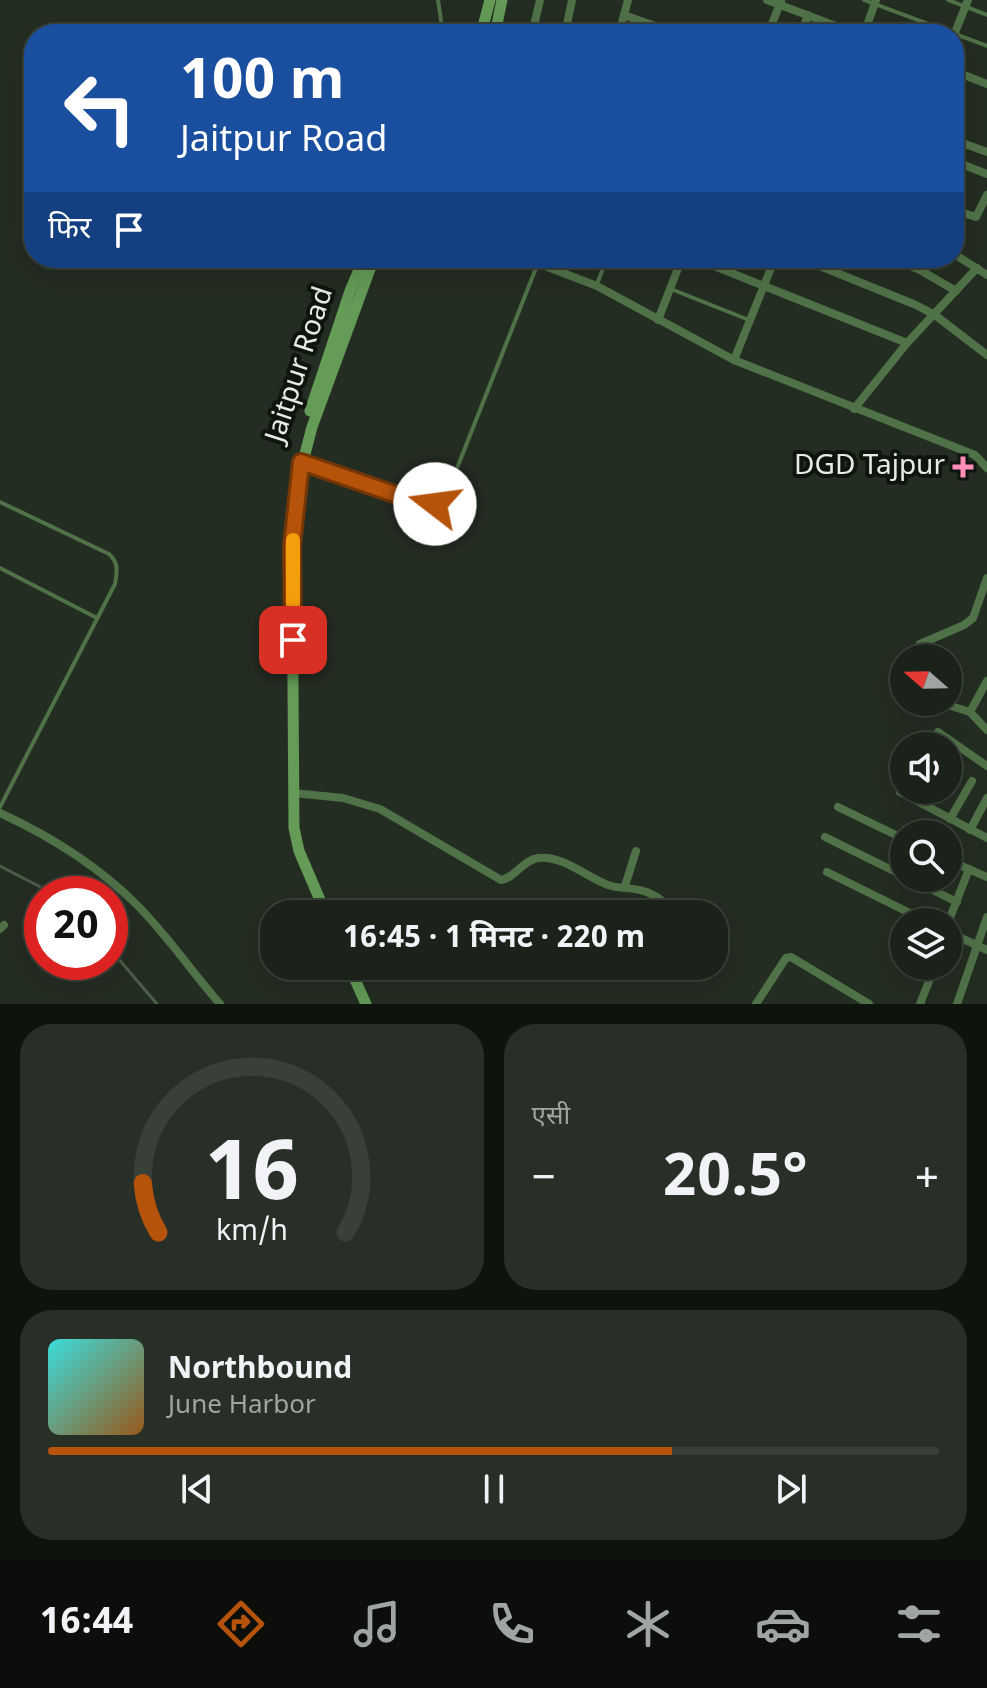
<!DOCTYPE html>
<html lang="hi">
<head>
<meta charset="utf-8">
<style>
	:root { --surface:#1b221a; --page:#282f27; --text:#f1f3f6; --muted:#a0a4a2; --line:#393f39; --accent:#b45309 }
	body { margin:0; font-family:Georgia,"Noto Sans Devanagari",serif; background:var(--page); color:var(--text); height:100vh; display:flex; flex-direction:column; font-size:30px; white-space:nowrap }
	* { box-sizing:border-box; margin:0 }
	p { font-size:26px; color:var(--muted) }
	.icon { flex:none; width:44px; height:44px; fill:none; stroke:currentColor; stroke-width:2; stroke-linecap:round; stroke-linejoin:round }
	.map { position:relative; height:1004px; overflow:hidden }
	.side { display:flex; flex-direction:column; gap:20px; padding:20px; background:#0f130e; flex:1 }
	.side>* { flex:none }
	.banner { position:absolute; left:24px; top:24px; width:940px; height:244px; border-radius:32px; box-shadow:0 8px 32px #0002,0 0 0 2px var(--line); background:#1a4fa0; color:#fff; overflow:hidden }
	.needle { width:52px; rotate:290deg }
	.buttons { position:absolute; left:890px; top:644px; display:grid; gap:16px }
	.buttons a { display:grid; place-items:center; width:72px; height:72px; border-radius:50%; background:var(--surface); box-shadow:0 8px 32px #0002,0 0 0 2px var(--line); font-size:40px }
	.speed { position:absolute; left:24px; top:876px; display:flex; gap:16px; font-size:40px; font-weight:700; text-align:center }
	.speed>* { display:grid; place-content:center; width:104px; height:104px; border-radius:50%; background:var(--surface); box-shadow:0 8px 32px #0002,0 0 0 2px var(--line); line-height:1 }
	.speed .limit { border:12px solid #d22; background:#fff; color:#111 }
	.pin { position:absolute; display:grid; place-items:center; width:68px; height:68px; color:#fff; margin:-34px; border-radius:16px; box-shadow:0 4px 12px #0006 }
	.me { position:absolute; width:88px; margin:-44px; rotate:285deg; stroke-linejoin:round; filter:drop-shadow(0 0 6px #0008) }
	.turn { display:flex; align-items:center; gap:28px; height:168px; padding:0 24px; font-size:36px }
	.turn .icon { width:104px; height:104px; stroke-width:2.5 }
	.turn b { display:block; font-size:56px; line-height:68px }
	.then { display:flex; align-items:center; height:76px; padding:0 24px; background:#0003; gap:16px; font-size:30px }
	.big { font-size:60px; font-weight:700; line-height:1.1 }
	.side .tile { flex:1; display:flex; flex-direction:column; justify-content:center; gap:12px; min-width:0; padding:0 28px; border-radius:32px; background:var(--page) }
	.side .dial { align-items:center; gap:0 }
	.dial svg { height:208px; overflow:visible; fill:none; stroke:var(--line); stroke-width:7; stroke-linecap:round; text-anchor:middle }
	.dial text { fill:var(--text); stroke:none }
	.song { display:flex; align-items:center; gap:24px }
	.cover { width:96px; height:96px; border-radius:12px; background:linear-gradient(135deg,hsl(180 70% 55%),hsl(30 70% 35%)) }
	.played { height:8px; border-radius:4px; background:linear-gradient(90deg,var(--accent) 70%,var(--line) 70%) }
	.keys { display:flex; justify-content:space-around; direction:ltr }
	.heat { display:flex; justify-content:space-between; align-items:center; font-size:44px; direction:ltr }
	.side .tiles { flex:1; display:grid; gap:20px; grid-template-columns:1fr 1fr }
	.tile:last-child { grid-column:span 2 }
	.trip { position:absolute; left:260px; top:900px; width:468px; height:80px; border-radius:32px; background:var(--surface); box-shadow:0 8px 32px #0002,0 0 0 2px var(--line); font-weight:700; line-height:80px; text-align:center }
	.tabs { display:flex; height:128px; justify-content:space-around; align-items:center; background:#0b0e0a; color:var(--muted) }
	.tabs .icon { width:56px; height:56px }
	.tabs .selected { color:var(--accent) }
	.tabs b { font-size:36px; color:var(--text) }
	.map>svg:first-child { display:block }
</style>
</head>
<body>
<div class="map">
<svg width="987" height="1004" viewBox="0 0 987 1004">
	<rect width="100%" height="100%" fill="#242d22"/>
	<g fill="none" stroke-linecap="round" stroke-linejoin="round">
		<!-- stream -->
		<g stroke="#495e46" stroke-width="3">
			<path d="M 0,866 L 54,894"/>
			<path d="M 110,949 L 157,1004"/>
		</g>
		<!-- lane -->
		<g stroke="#507248" stroke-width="4">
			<path d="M 438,0 L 443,34"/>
			<path d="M 864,0 L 987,46"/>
			<path d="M 948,0 L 987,15"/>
			<path d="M 597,284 L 607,258"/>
			<path d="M 671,289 L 749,320"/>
			<path d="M 303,463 L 426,504 L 441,502 L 450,486 L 538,263"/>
			<path d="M 0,502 L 109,554 C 119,563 117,572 115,584 L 0,807"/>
			<path d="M 0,568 L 97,618"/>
		</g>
		<!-- street -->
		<g stroke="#507248" stroke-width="8">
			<path d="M 767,0 L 857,34"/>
			<path d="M 624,15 L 678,34"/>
			<path d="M 484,26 L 505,34"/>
			<path d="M 532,34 L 540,0"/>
			<path d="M 565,34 L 572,0"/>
			<path d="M 619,34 L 628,0"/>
			<path d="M 768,34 L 781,1"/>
			<path d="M 801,34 L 808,15"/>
			<path d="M 864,34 L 876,0"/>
			<path d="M 954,35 L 968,0"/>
			<path d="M 954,71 L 987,84"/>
			<path d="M 954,140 L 987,152"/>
			<path d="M 954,161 L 987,174"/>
			<path d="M 954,210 L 976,217 L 987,195"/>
			<path d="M 954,254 L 987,275"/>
			<path d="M 524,258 L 597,286 L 734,360 L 975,455 L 987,468"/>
			<path d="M 694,258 L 907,343"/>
			<path d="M 800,258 L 916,305 L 935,315 L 987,355"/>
			<path d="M 891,258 L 920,270 L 956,291"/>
			<path d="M 658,320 L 682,258"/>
			<path d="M 734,360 L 775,258"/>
			<path d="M 854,409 L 907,343 L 977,268"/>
			<path d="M 920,644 L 964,625 L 973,618 L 987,578"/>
			<path d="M 987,681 L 970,712 L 987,730"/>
			<path d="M 948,705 L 970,712"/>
			<path d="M 938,732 L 987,766"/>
			<path d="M 900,792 L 987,838"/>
			<path d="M 293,793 L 343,798 L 380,809 L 501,880 C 515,878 523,860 538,858 C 563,855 586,877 608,885 C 622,890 637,886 651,894 C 661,898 668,906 675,914"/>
			<path d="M 838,807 L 904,839"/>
			<path d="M 0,813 C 50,836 98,866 137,905 C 167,935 192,972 220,1004"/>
			<path d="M 950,819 L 972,781"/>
			<path d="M 970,830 L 987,798"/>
			<path d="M 825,837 L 904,876"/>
			<path d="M 948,860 L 987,877"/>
			<path d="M 827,872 L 928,922"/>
			<path d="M 908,878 L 957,902"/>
			<path d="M 625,886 L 636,851"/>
			<path d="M 948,923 L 969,869"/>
			<path d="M 0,929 L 4,925"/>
			<path d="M 948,932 L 987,950"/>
			<path d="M 756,1004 L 786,958 L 791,957 L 869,1004"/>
			<path d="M 920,1004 L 935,966"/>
			<path d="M 957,1004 L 987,917"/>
		</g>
		<!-- secondary -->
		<g stroke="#639b57" stroke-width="11">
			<path d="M 481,34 L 490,0"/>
			<path d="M 495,34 L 502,0"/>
			<path d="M 310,411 L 350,291 L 364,258"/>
			<path d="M 326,914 L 299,851 L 294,828 L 292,546 L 298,481 L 312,427 L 374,258"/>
			<path d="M 349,966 L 366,1004"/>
		</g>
	</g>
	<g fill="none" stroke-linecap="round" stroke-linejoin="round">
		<defs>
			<path id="route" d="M 293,640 L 292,546 L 301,462 L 412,500 L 435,504"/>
		</defs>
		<!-- route casing -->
		<use href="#route" stroke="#753606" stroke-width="20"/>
		<!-- route -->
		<use href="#route" stroke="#b45309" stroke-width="14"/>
		<!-- slow -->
		<path stroke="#f59e0b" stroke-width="14" d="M 293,540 L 293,604"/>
	</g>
	<!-- markers -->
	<path fill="#ff8eba" stroke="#10140f" stroke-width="3" d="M959 455h8v8h8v8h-8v8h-8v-8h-8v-8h8z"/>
	<g text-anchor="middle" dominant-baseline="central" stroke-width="8" stroke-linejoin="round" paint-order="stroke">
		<!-- street labels -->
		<g font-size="28" fill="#e6ece5" stroke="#10140f">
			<text transform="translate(301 365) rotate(-72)">Jaitpur Road</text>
		</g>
		<!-- poi labels -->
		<g font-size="28" fill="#e6ece5" stroke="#10140f" text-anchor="end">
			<text x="945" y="467">DGD Tajpur</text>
		</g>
	</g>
</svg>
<div class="buttons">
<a><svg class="needle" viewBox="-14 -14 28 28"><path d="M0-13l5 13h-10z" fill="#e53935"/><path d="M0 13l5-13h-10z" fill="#a0a4a2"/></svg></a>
<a><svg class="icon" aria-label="sound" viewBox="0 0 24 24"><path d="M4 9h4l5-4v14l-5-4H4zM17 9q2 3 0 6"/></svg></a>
<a><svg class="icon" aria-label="search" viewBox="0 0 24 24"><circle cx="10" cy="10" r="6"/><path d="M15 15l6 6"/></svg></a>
<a><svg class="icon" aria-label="layers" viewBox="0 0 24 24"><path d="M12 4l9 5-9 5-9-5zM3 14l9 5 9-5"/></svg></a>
</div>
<div class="speed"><div class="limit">20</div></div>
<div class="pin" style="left:293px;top:640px;background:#d93025"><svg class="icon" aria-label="arrive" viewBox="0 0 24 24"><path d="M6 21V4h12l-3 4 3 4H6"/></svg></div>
<svg class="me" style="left:435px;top:504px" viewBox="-20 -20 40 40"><circle r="19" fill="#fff"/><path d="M0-13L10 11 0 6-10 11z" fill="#b45309"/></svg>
<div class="trip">16:45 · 1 मिनट · 220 m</div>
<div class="banner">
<div class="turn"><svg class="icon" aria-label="left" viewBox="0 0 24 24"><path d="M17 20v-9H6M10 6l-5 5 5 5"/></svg><div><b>100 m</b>Jaitpur Road</div></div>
<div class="then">फिर<svg class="icon" aria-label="arrive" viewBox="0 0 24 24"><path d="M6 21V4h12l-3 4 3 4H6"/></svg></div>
</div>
</div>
<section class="side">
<div class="tiles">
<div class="tile dial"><svg viewBox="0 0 100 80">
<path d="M14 69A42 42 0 1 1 86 69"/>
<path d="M14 69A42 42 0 0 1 8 50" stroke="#b45309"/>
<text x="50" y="56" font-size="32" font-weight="700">16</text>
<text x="50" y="72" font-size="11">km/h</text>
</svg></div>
<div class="tile"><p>एसी</p>
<div class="heat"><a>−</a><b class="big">20.5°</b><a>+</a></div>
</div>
<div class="tile">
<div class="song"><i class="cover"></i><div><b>Northbound</b><p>June Harbor</p></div></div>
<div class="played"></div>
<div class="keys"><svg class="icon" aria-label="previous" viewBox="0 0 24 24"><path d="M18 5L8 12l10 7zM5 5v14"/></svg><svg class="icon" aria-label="pause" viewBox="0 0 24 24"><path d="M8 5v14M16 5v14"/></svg><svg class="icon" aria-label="next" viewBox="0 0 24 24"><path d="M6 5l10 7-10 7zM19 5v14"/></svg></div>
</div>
</div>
</section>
<nav class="tabs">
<b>16:44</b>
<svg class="icon selected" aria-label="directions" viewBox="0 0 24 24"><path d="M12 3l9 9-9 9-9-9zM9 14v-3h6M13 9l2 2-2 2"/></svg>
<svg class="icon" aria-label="music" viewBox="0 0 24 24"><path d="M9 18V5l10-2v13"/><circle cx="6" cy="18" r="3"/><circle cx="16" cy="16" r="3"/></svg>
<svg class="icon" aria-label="phone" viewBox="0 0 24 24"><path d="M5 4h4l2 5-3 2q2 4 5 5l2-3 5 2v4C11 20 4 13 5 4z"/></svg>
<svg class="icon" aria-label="climate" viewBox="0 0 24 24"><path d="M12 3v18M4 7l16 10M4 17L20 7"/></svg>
<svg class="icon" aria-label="car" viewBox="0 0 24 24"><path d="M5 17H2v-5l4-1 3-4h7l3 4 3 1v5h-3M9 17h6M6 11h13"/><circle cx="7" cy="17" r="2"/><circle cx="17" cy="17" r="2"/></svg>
<svg class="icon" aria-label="filters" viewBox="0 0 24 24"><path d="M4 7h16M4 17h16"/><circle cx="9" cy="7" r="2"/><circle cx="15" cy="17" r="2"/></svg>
</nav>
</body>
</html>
